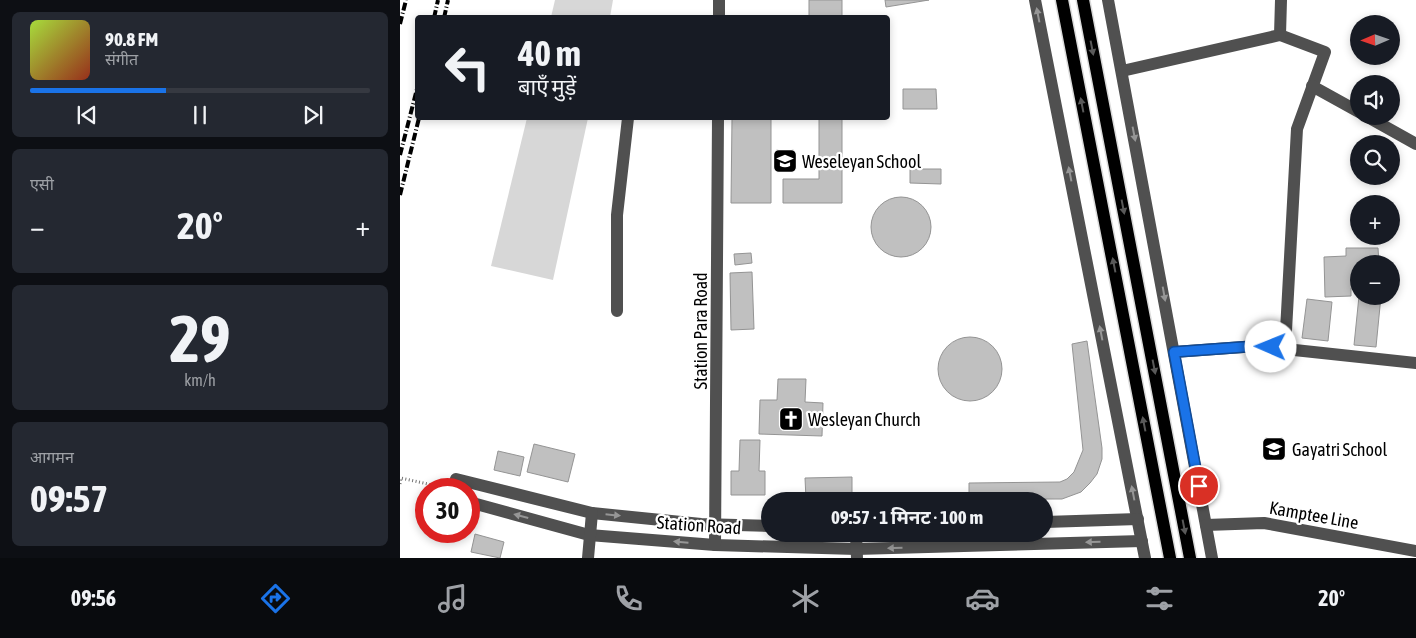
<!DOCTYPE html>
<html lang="hi">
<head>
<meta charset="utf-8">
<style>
	:root { --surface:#171b24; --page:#242831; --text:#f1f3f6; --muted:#9ea1a6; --line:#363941; --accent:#1a73e8 }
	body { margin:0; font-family:"Asap Condensed","Noto Sans Devanagari",sans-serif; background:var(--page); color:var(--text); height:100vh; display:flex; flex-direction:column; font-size:19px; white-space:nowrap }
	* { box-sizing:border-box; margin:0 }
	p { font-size:16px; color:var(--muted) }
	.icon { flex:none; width:28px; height:28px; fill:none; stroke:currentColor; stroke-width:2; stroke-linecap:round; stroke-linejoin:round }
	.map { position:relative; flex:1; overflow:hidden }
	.panel { display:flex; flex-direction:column; gap:12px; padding:12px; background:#0d0f14; width:400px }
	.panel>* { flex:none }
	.banner { position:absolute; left:15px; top:15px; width:475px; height:105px; border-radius:5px; box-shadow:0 2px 8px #0003; background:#171b24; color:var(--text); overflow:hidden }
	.needle { width:32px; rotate:268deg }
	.fabs { position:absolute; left:950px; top:15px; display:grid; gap:10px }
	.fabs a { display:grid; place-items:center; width:50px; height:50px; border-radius:50%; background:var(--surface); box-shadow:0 2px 8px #0003; font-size:25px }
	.speed { position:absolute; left:15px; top:478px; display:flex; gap:10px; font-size:25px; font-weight:700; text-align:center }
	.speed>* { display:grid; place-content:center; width:65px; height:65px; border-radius:50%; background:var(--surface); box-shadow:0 2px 8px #0003; line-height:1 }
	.speed .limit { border:8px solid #d22; background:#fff; color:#111 }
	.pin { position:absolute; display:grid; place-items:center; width:42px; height:42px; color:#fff; margin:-21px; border:2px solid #fff; border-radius:50%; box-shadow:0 1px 5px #0007 }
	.me { position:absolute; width:55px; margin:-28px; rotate:271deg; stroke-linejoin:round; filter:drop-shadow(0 0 4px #0008) }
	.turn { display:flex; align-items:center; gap:18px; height:105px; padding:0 20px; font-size:22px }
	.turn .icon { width:65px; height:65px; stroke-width:2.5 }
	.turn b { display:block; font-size:35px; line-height:42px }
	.big { font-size:38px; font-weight:700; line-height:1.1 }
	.panel .widget { flex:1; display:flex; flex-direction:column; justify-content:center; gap:8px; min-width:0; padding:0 18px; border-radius:8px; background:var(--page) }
	.panel .dial { align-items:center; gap:0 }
	.dial b { font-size:65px; line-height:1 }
	.song { display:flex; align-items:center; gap:15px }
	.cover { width:60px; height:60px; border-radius:8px; background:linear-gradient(135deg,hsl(80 70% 55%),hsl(10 70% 35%)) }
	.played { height:5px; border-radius:2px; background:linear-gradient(90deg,var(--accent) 40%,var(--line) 40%) }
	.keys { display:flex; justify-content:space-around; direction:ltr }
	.heat { display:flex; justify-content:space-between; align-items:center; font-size:28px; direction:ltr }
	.trip { position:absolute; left:361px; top:492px; width:292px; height:50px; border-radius:25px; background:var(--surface); box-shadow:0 2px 8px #0003; font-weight:700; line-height:50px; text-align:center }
	.dock { display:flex; height:80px; justify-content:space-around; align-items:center; background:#090b0e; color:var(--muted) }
	.dock .icon { width:35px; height:35px }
	.dock .active { color:var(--accent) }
	.dock b { font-size:22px; color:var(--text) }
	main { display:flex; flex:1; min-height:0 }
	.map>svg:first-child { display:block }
</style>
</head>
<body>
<main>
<section class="panel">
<div class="widget">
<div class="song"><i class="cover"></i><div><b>90.8 FM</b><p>संगीत</p></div></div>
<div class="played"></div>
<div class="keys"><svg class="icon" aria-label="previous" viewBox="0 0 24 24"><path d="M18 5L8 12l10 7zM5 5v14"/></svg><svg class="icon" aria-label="pause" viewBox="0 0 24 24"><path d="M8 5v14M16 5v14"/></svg><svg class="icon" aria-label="next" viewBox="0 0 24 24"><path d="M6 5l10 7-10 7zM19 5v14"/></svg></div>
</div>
<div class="widget"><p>एसी</p>
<div class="heat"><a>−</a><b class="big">20°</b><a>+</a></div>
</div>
<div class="widget dial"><b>29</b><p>km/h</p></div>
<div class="widget"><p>आगमन</p><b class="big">09:57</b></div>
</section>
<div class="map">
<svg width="1016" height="558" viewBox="0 0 1016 558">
	<rect width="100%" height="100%" fill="#fff"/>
	<!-- green -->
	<g fill="#d7d7d7">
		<path d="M 155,0 L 213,0 L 210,17 L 151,17 Z"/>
		<path d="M 127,118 L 188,118 L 153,280 L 91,266 Z"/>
	</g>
	<!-- building -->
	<g fill="#c0c0c0" stroke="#949494">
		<rect x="409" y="0" width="33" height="18"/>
		<path d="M 485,0 L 529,0 L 486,7 Z"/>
		<path d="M 503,89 L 536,89 L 537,109 L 503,109 Z"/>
		<path d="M 332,118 L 371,118 L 371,203 L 331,203 Z"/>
		<path d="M 419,118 L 442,118 L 442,203 L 383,203 L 383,179 L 419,179 Z"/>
		<path d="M 510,169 L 541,169 L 541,184 L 510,183 Z"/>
		<circle cx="501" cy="227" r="30"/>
		<path d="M 946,248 L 978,248 L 979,264 L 959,264 L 959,288 L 951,288 L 951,296 L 925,297 L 924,257 L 946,256 Z"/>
		<path d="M 351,253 L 352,263 L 335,265 L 334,254 Z"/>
		<path d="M 352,272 L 354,329 L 331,330 L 330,273 Z"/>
		<path d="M 959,296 L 981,296 L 976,347 L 954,345 Z"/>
		<path d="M 907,299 L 932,302 L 928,341 L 902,338 Z"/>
		<circle cx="570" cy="369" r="32"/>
		<path d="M 687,341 L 702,448 L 702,459 L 697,474 L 690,483 L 681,492 L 662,499 L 569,499 L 569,483 L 660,482 L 667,479 L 674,472 L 683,450 L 672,344 Z"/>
		<path d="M 378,379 L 406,379 L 405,402 L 423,403 L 422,436 L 359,434 L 360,400 L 377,400 Z"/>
		<path d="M 340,440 L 360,440 L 359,471 L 365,471 L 365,495 L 331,495 L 331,471 L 339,471 Z"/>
		<path d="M 134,444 L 175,454 L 168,482 L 127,472 Z"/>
		<path d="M 98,451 L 124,457 L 120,476 L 94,470 Z"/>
		<path d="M 452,477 L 452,498 L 406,499 L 405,478 Z"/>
		<path d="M 75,534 L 104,542 L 100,558 L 71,552 Z"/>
	</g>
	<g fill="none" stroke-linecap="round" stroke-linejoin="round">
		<defs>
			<g id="major">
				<path d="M 662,0 L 770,558"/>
				<path d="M 683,0 L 790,558"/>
			</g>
		</defs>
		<!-- major casing -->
		<use href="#major" stroke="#dbdbdb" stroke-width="15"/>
		<!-- path -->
		<path stroke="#727272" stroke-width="3" stroke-dasharray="1 2.5" stroke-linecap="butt" d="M 0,484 L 1,478 L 41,487"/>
		<!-- minor -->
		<g stroke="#505050" stroke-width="12">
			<path d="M 635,0 L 745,558"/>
			<path d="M 708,0 L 812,558"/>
			<path d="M 319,18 L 319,0"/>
			<path d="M 880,35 L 925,52 L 897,129 L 885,349"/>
			<path d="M 722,71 L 880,35 L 881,0"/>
			<path d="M 912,86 L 959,112"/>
			<path d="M 966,116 L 1016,144"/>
			<path d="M 217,311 L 217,215 L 228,118"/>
			<path d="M 774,352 L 857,346 L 1016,363"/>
			<path d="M 53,489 L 56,479 L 192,513 L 301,524 L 370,526"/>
			<path d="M 69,502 L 189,535 L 315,545 L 456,549 L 742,541"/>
			<path d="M 645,522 L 738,519"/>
			<path d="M 806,525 L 864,523 L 1016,551"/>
			<path d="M 456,534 L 457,558"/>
			<path d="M 315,545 L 318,118"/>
			<path d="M 188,558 L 192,513"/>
		</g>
		<!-- major -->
		<use href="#major" stroke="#000" stroke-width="12"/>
		<!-- rail -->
		<g stroke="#000" stroke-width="4" stroke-dasharray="8 2.5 1 2.5" stroke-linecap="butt">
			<path d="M 34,18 L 38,0"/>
			<path d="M 44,18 L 48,0"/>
			<path d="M 0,24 L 6,0"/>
			<path d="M 0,155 L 18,85"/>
			<path d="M 0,195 L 19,118"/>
		</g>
	</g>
	<!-- one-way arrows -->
	<defs><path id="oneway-solid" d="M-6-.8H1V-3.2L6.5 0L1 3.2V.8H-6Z" transform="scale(1.25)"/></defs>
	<g fill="#969696">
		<use href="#oneway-solid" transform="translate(638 15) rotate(-101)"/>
		<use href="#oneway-solid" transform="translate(734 134) rotate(79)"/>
		<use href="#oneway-solid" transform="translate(670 174) rotate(-101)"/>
		<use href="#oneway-solid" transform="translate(764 294) rotate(80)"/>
		<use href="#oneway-solid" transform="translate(701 333) rotate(-101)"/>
		<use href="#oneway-solid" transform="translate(733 493) rotate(-101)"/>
		<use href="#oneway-solid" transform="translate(213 515) rotate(6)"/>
		<use href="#oneway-solid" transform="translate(121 516) rotate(-165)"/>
		<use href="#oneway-solid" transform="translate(281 542) rotate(-175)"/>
		<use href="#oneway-solid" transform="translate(693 542) rotate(178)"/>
		<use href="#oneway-solid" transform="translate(495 548) rotate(178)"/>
	</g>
	<g fill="#595959">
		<use href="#oneway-solid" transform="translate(692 48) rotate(79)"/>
		<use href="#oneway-solid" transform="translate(682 105) rotate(-101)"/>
		<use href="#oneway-solid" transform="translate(723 207) rotate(79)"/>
		<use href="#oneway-solid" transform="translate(714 265) rotate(-101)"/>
		<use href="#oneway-solid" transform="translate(754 367) rotate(79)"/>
		<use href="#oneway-solid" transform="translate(744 424) rotate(-101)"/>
		<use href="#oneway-solid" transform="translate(784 527) rotate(79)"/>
	</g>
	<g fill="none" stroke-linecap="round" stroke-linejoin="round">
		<defs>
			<path id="route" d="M 799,486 L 774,352 L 857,346 L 871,347"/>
		</defs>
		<!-- route casing -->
		<use href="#route" stroke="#114b97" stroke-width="12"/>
		<!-- route -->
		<use href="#route" stroke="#1a73e8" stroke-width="9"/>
	</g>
	<!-- icons -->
	<defs>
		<symbol id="school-square" viewBox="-11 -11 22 22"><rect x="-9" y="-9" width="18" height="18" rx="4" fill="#000" stroke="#fff"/><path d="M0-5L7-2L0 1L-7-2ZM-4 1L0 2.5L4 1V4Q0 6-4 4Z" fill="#fff"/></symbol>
		<symbol id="church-square" viewBox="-11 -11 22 22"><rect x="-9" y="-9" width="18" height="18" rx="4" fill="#000" stroke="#fff"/><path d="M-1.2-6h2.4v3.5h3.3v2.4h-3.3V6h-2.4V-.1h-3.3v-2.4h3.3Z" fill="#fff"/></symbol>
	</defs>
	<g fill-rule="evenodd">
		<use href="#school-square" x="371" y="147" width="28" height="28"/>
		<use href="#church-square" x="377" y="405" width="28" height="28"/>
		<use href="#school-square" x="860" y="435" width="28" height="28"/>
	</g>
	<g text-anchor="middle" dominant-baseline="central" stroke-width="4.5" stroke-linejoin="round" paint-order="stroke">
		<!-- poi labels -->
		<g font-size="18" fill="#000" stroke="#fff" text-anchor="start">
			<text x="402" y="161">Weseleyan School</text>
			<text x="408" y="419">Wesleyan Church</text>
			<text x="892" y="449">Gayatri School</text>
		</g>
		<!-- street labels -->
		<g font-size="18" fill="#000" stroke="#fff">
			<text transform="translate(300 331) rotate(-90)">Station Para Road</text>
			<text transform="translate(914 515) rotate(10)">Kamptee Line</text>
			<text transform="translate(299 525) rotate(4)">Station Road</text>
		</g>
	</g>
</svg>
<div class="fabs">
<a><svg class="needle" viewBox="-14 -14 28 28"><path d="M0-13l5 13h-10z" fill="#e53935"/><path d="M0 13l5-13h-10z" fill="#9ea1a6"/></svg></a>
<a><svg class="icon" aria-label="sound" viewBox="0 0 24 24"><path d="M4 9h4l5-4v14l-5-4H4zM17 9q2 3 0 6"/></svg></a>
<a><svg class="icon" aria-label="search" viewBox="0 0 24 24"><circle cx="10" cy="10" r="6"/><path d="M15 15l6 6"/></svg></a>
<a>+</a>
<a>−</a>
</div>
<div class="speed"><div class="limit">30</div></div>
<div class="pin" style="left:799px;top:486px;background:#d93025"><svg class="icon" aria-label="arrive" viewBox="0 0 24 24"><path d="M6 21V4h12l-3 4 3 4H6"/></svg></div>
<svg class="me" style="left:871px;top:347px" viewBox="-20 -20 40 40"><circle r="19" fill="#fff"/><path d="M0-13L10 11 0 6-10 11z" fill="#1a73e8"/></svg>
<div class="trip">09:57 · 1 मिनट · 100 m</div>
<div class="banner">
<div class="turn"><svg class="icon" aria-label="left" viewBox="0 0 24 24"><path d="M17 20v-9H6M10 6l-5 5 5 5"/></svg><div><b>40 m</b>बाएँ मुड़ें</div></div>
</div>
</div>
</main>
<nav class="dock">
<b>09:56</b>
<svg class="icon active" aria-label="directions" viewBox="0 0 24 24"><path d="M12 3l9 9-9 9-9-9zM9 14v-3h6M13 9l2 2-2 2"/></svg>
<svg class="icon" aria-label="music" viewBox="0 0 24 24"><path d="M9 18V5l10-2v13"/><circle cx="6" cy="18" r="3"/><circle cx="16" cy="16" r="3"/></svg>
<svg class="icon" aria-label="phone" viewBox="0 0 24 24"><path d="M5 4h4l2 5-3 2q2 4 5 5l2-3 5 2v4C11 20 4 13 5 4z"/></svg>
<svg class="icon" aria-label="climate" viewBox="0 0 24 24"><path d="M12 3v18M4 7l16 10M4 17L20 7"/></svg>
<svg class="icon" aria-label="car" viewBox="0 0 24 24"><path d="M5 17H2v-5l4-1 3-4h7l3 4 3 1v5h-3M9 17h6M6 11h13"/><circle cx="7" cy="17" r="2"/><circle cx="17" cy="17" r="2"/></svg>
<svg class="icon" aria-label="filters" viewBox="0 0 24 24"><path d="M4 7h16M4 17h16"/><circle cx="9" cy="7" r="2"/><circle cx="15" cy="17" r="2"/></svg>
<b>20°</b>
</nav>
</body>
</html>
